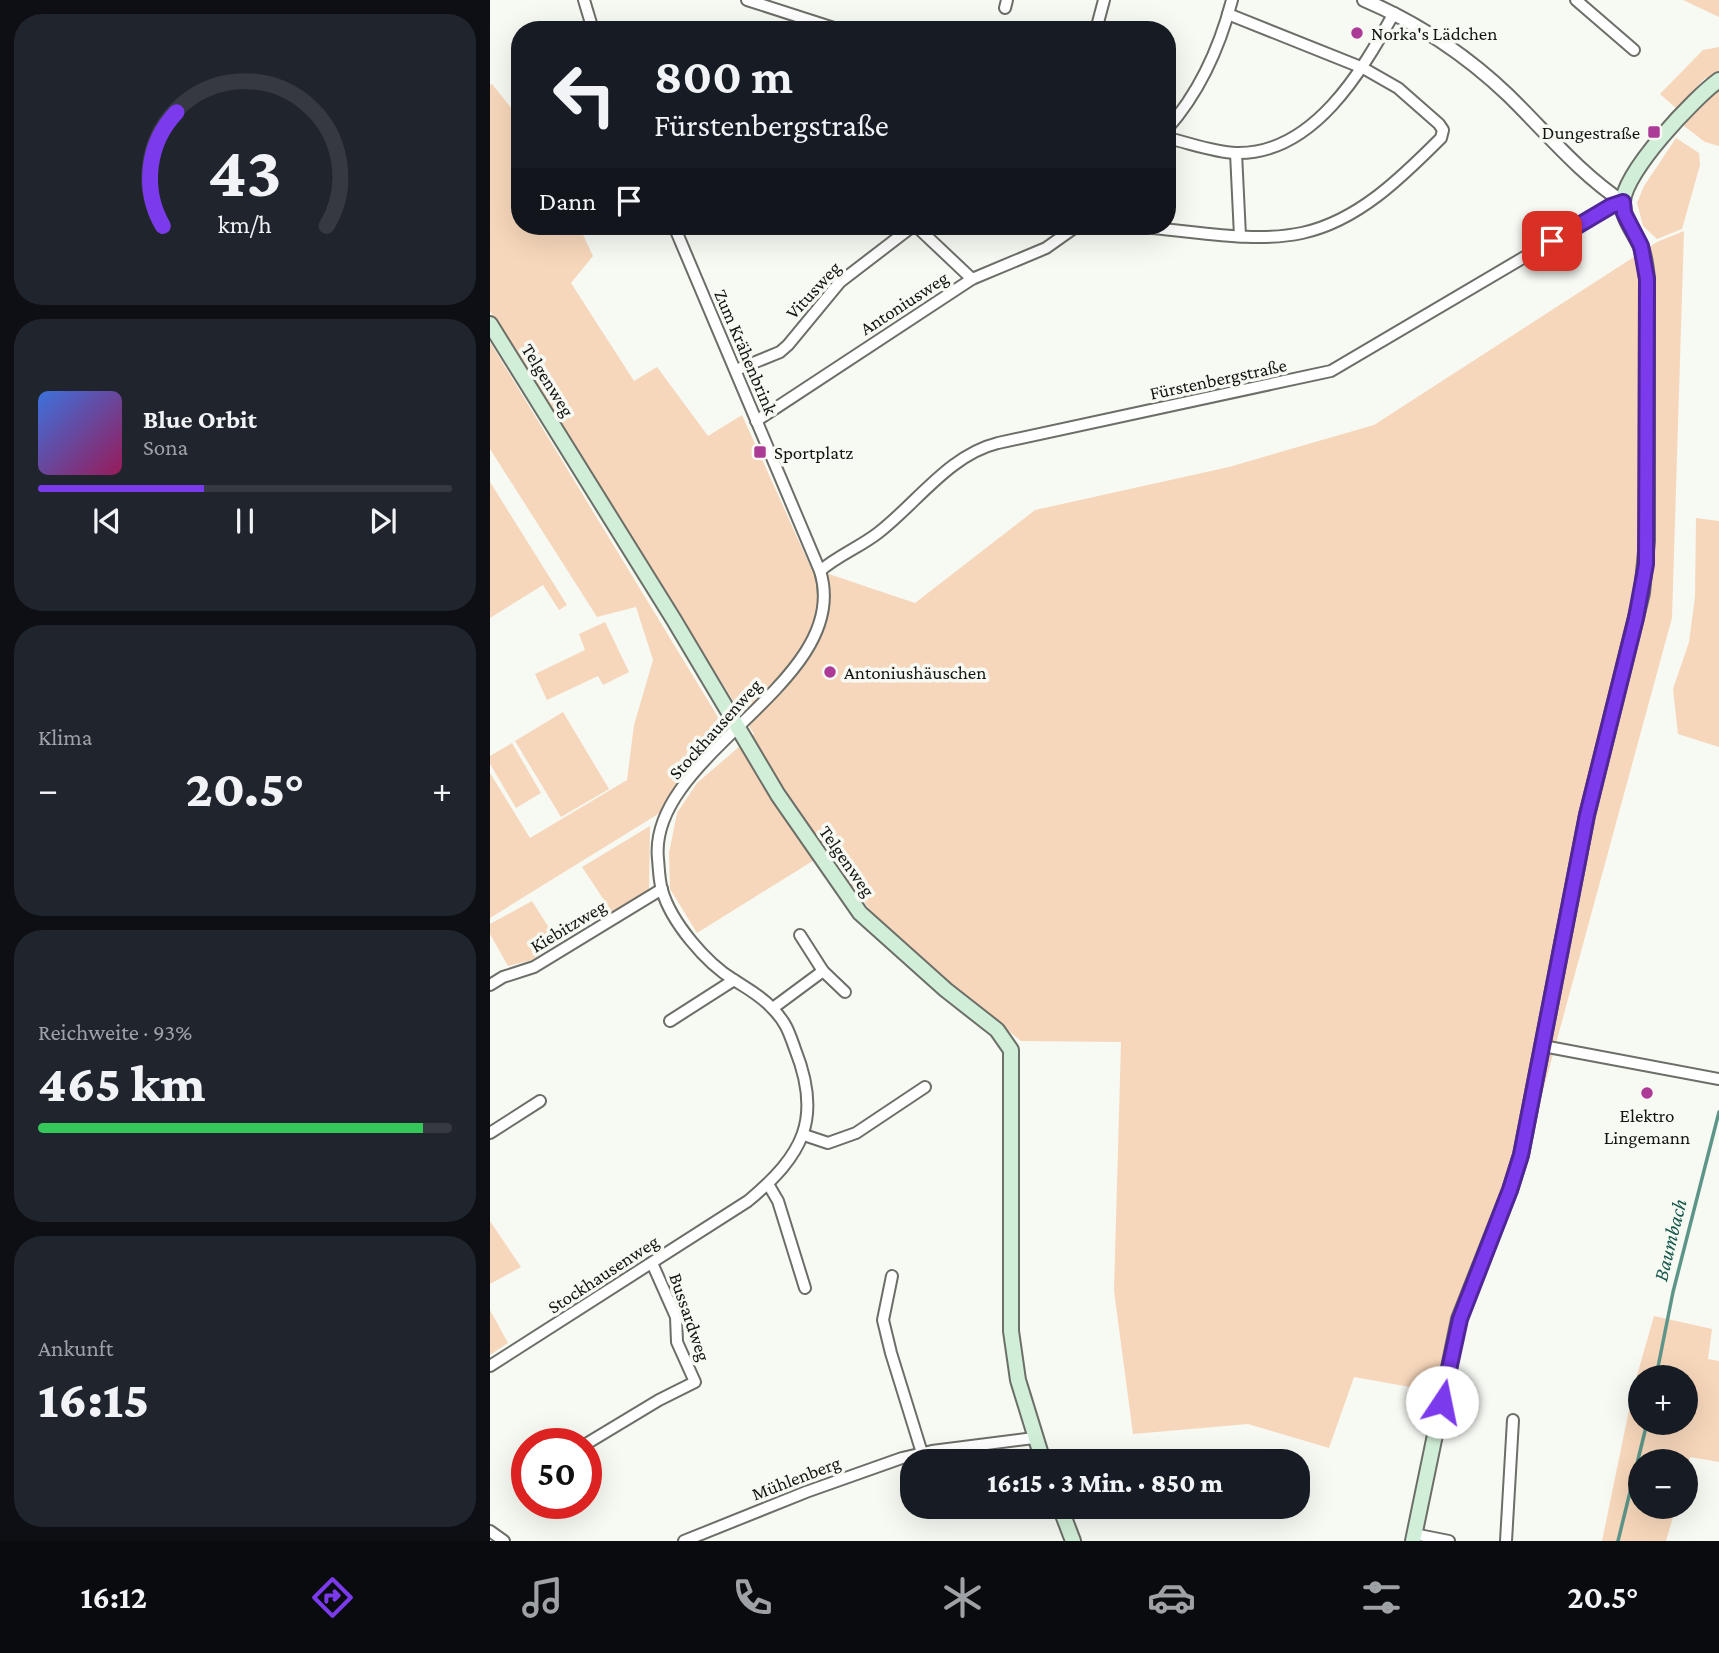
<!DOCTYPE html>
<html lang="de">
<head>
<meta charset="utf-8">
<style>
	:root { --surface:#171b24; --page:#20242c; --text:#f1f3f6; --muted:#9ea1a6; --line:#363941; --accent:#7c3aed }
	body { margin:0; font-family:"Crimson Pro",serif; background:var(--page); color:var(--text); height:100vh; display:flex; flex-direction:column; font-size:26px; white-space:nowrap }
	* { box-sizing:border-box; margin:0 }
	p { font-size:23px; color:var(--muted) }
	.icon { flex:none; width:38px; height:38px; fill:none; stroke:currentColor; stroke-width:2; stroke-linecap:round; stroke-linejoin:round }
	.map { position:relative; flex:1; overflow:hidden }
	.side { display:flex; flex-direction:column; gap:14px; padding:14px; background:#0d0f14; width:490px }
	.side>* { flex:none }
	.banner { position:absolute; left:21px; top:21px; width:665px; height:214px; border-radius:28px; box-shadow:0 7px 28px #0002; background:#171b24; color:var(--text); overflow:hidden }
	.fabs { position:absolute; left:1138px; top:1365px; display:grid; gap:14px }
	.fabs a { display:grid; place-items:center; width:70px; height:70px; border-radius:50%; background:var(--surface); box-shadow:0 7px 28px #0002; font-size:35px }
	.speed { position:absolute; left:21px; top:1428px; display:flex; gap:14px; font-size:35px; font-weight:700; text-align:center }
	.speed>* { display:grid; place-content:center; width:91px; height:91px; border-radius:50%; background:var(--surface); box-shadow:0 7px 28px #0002; line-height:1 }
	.speed .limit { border:10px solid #d22; background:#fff; color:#111 }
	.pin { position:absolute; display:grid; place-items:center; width:60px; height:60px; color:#fff; margin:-30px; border-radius:14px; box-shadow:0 4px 10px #0006 }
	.me { position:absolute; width:77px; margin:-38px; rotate:11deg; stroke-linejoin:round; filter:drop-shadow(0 0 5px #0008) }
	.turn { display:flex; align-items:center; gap:24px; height:147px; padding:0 28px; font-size:32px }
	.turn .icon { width:91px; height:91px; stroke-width:2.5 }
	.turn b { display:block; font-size:49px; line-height:60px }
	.then { display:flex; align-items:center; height:66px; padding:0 28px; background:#0003; gap:14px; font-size:26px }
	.big { font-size:52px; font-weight:800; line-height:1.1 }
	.side .tile { flex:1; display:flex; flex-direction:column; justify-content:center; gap:10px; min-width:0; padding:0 24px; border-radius:28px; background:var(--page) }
	.side .dial { align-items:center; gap:0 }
	.dial svg { height:182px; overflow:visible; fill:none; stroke:var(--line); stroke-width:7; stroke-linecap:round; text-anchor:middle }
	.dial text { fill:var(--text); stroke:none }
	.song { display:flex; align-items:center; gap:21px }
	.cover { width:84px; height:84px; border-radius:10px; background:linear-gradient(135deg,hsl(220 70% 55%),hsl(330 70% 35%)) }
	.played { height:7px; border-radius:4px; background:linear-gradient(90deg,var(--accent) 40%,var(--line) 40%) }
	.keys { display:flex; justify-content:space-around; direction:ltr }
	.heat { display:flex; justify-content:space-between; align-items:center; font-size:38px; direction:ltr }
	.charge { height:10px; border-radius:5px; background:linear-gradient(90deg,#34c759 93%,var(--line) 0) }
	.trip { position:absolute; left:410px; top:1449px; width:410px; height:70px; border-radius:28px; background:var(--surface); box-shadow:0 7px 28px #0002; font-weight:800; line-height:70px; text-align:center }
	.tab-bar { display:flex; height:112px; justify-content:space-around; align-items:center; background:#090b0e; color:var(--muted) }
	.tab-bar .icon { width:49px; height:49px }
	.tab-bar .on { color:var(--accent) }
	.tab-bar b { font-size:32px; color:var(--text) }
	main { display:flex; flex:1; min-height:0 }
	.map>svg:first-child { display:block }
</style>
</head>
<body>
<main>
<section class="side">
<div class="tile dial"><svg viewBox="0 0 100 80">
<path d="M14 69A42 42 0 1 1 86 69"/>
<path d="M14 69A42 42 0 0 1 20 19" stroke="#7c3aed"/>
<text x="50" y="56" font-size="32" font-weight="700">43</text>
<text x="50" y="72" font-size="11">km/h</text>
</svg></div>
<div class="tile">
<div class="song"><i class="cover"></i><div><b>Blue Orbit</b><p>Sona</p></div></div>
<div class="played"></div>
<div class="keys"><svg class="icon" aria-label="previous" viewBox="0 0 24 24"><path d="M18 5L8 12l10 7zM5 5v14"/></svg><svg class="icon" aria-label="pause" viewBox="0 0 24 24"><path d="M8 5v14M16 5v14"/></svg><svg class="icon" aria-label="next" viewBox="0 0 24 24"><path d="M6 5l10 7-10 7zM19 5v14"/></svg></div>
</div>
<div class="tile"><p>Klima</p>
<div class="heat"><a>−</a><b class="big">20.5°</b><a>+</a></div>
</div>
<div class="tile"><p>Reichweite · 93%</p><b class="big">465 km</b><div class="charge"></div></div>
<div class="tile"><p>Ankunft</p><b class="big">16:15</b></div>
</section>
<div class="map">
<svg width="1229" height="1541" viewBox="0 0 1229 1541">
	<rect width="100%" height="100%" fill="#f7f9f3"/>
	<!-- green -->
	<g fill="#f7d7bb" fill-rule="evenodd">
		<path d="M 1193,0 L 1229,0 L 1229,17 Z"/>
		<path d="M 1229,47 L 1229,73 L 1214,79 L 1187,109 L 1170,94 L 1213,50 Z"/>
		<path d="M 2,84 L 30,119 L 30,226 L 89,226 L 103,256 L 81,283 L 144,381 L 167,367 L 218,436 L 252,415 L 321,568 L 425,603 L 545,510 L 739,467 L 884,425 L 1167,242 L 1194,231 L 1182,618 L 1029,1179 L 948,1392 L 864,1377 L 839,1448 L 758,1424 L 643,1434 L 624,1291 L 631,1042 L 531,1041 L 474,995 L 383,913 L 334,854 L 207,933 L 180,889 L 179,853 L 187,813 L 207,783 L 264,734 L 0,311 L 0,85 Z"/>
		<path d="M 1229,90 L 1229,146 L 1215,142 L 1190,123 L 1207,106 Z"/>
		<path d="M 1186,138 L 1209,153 L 1210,165 L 1192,229 L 1167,239 L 1153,226 L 1147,203 L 1154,186 Z"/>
		<path d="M 0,342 L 231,722 L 224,738 L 192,771 L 173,811 L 0,918 L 0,773 L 40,838 L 137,780 L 144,725 L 163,660 L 146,607 L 107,617 L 0,449 Z"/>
		<path d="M 0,482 L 77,605 L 69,610 L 53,585 L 0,618 Z"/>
		<path d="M 1206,518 L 1229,521 L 1229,747 L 1188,734 L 1183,689 L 1199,642 L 1205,597 Z"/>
		<path d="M 115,622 L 139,672 L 113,685 L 108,676 L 57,700 L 45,674 L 95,650 L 89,634 Z"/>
		<path d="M 73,712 L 119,789 L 71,817 L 25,741 Z"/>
		<path d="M 22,743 L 51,793 L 26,808 L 0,764 L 0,756 Z"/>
		<path d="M 160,826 L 159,891 L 122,912 L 92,867 Z"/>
		<path d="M 42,901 L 68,942 L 42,960 L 18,966 L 0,934 L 0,924 Z"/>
		<path d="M 0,1221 L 31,1267 L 0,1284 Z"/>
		<path d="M 0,1310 L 18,1343 L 0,1355 Z"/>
		<path d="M 1164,1316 L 1222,1329 L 1218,1359 L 1229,1361 L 1229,1462 L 1200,1457 L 1195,1473 L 1195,1461 L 1150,1461 L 1150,1507 L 1186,1507 L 1176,1541 L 1112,1541 L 1144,1386 ZM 1150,1377 L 1195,1377 L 1195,1423 L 1150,1423 Z"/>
	</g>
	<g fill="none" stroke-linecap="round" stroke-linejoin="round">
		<!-- stream -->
		<g stroke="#5d9588" stroke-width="3.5">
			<path d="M 1166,1377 L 1183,1292 L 1229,1112"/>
			<path d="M 1128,1541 L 1157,1423"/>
		</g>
		<defs>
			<g id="minor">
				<path d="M 94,0 L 103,30"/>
				<path d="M 257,0 L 350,30"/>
				<path d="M 1086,0 L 1144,50"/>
				<path d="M 515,8 L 517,0"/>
				<path d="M 606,30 L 614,0"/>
				<path d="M 677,129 C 709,93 730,46 742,0"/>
				<path d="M 677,138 C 700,143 723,152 746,153 C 823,155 872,71 904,13"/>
				<path d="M 746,153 L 750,236"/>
				<path d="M 426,226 L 482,279"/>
				<path d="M 662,228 C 711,232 764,243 812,233 C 868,221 912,177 951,138 L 953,130 L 949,124 L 908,88 L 873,68 L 738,14"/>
				<path d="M 246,370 L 290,352 L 298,345 L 350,282 L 423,226"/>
				<path d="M 266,421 L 482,279 L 556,248 L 587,226"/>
				<path d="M 330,571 C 347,556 370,547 388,533 C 427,503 459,455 508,443 L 841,371 L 1121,206 L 1133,202"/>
				<path d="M 310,935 L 333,971 L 355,992"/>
				<path d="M 0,985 L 13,977 L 44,967 L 172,889"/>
				<path d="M 283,1008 L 333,971"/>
				<path d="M 180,1021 L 244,980"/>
				<path d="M 1053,1046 L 1229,1079"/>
				<path d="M 0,1133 L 50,1101"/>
				<path d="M 314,1135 L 338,1143 L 366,1133 L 435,1087"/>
				<path d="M 278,1184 L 288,1201 L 315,1288"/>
				<path d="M 402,1276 L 393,1320 L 401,1353 L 432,1453"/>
				<path d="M 0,1366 L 258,1201 C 313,1155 333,1119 305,1049 C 299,1032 296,1022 282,1008 C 270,995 258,989 244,980 C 216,963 181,922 172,890 C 169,880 169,869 168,859 C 157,754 365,682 330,571 L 184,226"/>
				<path d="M 96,1444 L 169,1400 L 205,1382 L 187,1342 L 186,1317 L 162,1263"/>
				<path d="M 0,1531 L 14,1541"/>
				<path d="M 924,1534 L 959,1541"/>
				<path d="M 194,1541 L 316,1492 L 412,1458 L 442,1451 L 544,1438"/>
				<path d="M 1016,1541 L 1023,1420"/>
			</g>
			<path id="tertiary" d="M 874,0 C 928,23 976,55 1018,95 C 1055,131 1089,173 1133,202"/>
			<g id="secondary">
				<path d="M 0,324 L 184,620 L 288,795 L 370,913 L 456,990 L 507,1030 L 521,1050 L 521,1331 L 528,1380 L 553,1461"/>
				<path d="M 570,1507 L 583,1541"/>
				<path d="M 923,1541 L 969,1319 L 1020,1190 L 1031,1155 L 1097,815 L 1152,593 L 1157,541 L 1157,279 C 1156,269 1155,258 1151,247 C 1145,232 1132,219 1133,202 C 1134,172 1204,98 1229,80"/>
			</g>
		</defs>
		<!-- minor casing -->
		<use href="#minor" stroke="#6c6e68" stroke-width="14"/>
		<!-- tertiary casing -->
		<use href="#tertiary" stroke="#6c6e68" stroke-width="16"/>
		<!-- secondary casing -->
		<use href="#secondary" stroke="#6c6e68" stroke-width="18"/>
		<!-- minor -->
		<use href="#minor" stroke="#fff" stroke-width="10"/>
		<!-- tertiary -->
		<use href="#tertiary" stroke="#fff" stroke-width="12"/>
		<!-- secondary -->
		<use href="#secondary" stroke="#d1efd8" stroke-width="14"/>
	</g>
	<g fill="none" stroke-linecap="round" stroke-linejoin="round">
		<defs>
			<path id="route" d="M 952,1402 L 970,1319 L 1020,1190 L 1031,1155 L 1097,815 L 1146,618 L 1156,564 L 1157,279 L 1151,246 L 1134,213 L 1133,202 L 1121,206 L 1062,241"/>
		</defs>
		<!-- route casing -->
		<use href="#route" stroke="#51269a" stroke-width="18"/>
		<!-- route -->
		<use href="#route" stroke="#7c3aed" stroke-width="12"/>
	</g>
	<!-- markers -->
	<g fill="#ac3b97" stroke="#f7f9f3" stroke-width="2.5">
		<circle cx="867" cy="33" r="7"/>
		<rect x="1157" y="125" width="14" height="14" rx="3.5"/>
		<rect x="263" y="445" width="14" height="14" rx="3.5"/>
		<circle cx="340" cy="672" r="7"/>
		<circle cx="1157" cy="1093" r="7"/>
	</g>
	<g text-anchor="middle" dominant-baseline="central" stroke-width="7" stroke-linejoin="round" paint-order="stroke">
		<!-- poi labels -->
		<g font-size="19" fill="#141513" stroke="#f7f9f3" text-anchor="start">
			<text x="881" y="33">Norka's Lädchen</text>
			<text x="1150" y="132" text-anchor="end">Dungestraße</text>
			<text x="284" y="452">Sportplatz</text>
			<text x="354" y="672">Antoniushäuschen</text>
			<text x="1157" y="1115" text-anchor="middle">Elektro<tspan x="1157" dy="22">Lingemann</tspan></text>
		</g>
		<!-- street labels -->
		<g font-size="19" fill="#141513" stroke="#f7f9f3">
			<text transform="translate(323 290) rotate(-47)">Vitusweg</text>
			<text transform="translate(414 303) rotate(-33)">Antoniusweg</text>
			<text transform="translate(256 352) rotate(67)">Zum Krähenbrink</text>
			<text transform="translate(728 379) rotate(-12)">Fürstenbergstraße</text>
			<text transform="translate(58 380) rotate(58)">Telgenweg</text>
			<text transform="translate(225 729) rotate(-48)">Stockhausenweg</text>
			<text transform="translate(357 861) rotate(55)">Telgenweg</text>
			<text transform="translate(78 926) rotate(-31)">Kiebitzweg</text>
			<text transform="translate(113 1274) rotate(-33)">Stockhausenweg</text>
			<text transform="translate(200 1317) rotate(71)">Bussardweg</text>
			<text transform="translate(306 1478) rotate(-21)">Mühlenberg</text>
		</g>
		<!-- water labels -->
		<g font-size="21" font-style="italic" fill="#15584c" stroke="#f7f9f3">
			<text transform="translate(1180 1240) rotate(-76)">Baumbach</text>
		</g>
	</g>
</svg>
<div class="fabs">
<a>+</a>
<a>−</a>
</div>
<div class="speed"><div class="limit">50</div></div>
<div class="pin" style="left:1062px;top:241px;background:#d93025"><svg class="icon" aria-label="arrive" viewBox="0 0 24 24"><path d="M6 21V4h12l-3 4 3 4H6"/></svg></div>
<svg class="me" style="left:952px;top:1402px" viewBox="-20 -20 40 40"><circle r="19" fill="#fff"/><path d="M0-13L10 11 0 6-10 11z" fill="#7c3aed"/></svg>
<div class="trip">16:15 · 3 Min. · 850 m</div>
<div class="banner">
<div class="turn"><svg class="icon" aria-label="left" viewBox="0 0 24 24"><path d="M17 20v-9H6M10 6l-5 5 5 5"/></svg><div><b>800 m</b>Fürstenbergstraße</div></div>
<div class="then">Dann<svg class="icon" aria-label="arrive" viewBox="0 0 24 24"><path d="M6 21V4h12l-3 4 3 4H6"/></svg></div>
</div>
</div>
</main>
<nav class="tab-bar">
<b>16:12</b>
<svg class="icon on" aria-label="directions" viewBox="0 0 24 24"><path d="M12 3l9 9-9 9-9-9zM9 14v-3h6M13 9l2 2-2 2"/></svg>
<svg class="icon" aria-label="music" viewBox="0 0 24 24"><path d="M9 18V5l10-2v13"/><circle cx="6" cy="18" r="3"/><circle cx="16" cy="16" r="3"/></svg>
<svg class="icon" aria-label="phone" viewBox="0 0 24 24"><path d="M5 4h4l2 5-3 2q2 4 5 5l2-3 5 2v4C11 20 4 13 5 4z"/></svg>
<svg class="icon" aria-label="climate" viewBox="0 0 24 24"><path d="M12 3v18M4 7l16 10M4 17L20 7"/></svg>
<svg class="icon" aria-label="car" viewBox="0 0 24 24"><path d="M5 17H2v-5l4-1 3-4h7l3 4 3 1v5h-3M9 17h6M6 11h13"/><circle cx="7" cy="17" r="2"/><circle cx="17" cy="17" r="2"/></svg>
<svg class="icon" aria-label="filters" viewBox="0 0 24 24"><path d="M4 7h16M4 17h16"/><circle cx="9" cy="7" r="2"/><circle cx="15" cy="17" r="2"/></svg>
<b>20.5°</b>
</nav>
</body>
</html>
